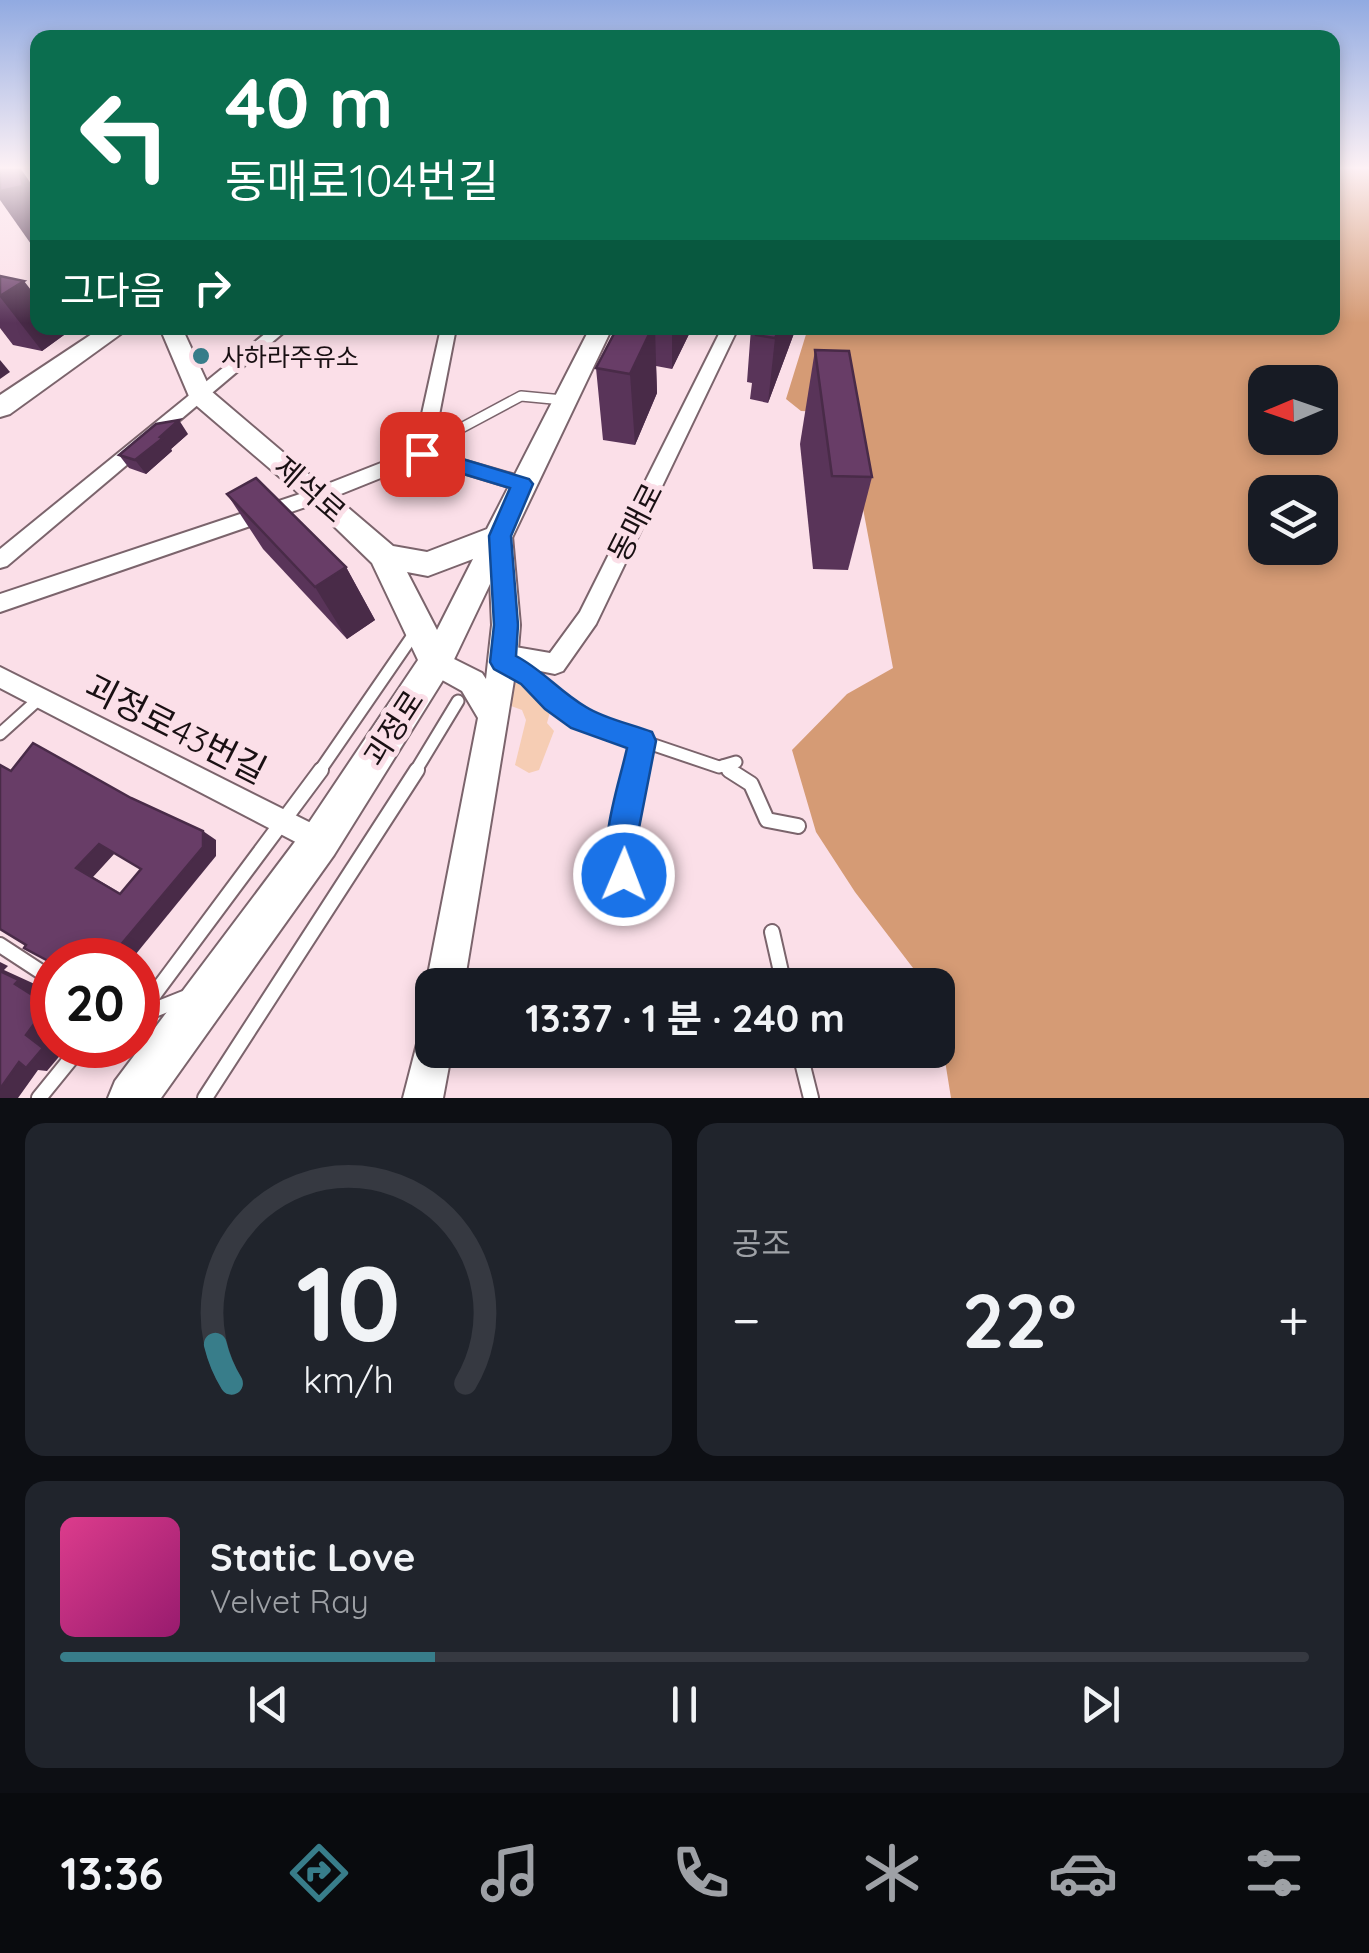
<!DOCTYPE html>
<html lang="ko">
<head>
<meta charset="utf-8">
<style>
	:root { --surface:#171b24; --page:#20242c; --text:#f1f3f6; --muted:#9ea1a6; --line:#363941; --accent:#387d8a }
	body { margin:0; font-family:Quicksand,"Noto Sans KR",sans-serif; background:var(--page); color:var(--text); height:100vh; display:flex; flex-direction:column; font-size:38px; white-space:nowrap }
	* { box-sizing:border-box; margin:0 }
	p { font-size:32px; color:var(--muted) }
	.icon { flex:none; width:55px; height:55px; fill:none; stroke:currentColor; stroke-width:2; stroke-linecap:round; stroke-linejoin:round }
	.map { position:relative; height:1098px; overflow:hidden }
	.panel { display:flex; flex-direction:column; gap:25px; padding:25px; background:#0d0f14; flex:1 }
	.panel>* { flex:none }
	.top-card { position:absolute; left:30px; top:30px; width:1310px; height:305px; border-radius:20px; box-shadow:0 5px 15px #0003; background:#0b6e4f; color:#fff; overflow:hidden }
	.needle { width:65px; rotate:268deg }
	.buttons { position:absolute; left:1248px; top:365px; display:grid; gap:20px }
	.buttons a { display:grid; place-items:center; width:90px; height:90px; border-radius:20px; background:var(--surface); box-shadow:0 5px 15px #0003; font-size:50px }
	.speed { position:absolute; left:30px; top:938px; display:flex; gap:20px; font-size:50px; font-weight:700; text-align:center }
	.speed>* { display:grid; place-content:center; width:130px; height:130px; border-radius:50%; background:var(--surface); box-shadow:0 5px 15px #0003; line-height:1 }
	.speed .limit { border:15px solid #d22; background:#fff; color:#111 }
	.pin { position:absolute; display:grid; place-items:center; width:85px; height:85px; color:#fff; margin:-42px; border-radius:20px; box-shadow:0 5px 15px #0006 }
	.me { position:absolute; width:110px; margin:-55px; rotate:1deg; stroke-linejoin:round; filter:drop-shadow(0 0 8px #0008) }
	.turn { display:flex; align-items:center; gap:35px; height:210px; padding:0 30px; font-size:45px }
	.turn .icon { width:130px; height:130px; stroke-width:2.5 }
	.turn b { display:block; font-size:70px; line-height:85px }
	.then { display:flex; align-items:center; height:95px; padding:0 30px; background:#0003; gap:20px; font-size:38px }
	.big { font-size:75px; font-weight:700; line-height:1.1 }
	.panel .widget { flex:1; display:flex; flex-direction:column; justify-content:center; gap:15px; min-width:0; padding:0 35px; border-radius:20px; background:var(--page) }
	.panel .dial { align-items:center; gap:0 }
	.dial svg { height:260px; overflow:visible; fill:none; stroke:var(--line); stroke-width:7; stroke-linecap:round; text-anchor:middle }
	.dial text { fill:var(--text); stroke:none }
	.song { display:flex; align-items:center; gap:30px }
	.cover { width:120px; height:120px; border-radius:15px; background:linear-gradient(135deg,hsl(330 70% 55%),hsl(320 70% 35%)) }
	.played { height:10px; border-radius:5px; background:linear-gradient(90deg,var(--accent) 30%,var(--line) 30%) }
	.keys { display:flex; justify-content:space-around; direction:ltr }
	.heat { display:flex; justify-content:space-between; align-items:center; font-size:55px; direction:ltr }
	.panel .tiles { flex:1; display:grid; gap:25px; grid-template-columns:1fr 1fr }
	.widget:last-child { grid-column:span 2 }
	.trip { position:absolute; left:415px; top:968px; width:540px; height:100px; border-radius:20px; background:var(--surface); box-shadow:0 5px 15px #0003; font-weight:700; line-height:100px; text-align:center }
	.tabs { display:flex; height:160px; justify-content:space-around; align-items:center; background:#090b0e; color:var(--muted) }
	.tabs .icon { width:70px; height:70px }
	.tabs .on { color:var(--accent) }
	.tabs b { font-size:45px; color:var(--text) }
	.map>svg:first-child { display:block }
</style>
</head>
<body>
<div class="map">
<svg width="1369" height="1098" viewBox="0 0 1369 1098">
	<rect width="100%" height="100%" fill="#fbdfe8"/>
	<!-- green -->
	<path fill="#f6cdb4" d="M 517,673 L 532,697 L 550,712 L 547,723 L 554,731 L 539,770 L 529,773 L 515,765 L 526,720 L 522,710 L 511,706 Z"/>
	<!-- forest -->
	<path fill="#d59b75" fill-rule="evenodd" d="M 1333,169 L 1369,169 L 1369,1098 L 951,1098 L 938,1017 L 938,985 L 926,985 L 855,892 L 816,832 L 792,750 L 847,694 L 893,668 L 861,498 L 828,412 L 801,411 L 786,399 L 808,328 L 1332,328 ZM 1265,382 L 1320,382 L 1320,438 L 1265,438 ZM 1265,492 L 1320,492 L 1320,548 L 1265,548 Z"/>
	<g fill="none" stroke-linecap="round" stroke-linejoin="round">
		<defs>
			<path id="service-far2" d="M 426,435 L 450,434 L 521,396 L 563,400"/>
			<g id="service-far1">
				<path d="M 504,662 L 569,711 L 595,725 L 719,767 L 736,762"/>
				<path d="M 0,734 L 40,698"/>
				<path d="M 723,766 L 734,772"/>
				<path d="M 319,772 L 416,631"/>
				<path d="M 415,772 L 458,701"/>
				<path d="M 635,772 L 642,741"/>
			</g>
			<g id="service">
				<path d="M 729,770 L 751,784 L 767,820 L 798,826"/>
				<path d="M 624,875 L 624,824 L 635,770"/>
				<path d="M 772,932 L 784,985"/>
				<path d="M 0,945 L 52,979"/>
				<path d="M 138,1016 L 321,770"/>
				<path d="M 139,1016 L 184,998"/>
				<path d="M 799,1050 L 811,1098"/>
				<path d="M 39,1098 L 82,1045"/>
				<path d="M 205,1098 L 417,770"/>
			</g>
			<g id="minor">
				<path d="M 272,328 L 289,328 L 7,566 L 0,568 L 0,549 Z"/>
				<path d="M 441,328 L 456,328 L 432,451 L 529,479 L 531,484 L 529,489 L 522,491 L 423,461 L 326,500 L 0,612 L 0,594 L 312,490 L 414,450 Z"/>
				<path d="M 722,328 L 738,328 L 596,624 L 563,671 L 555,674 L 495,662 L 492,655 L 495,648 L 503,645 L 550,653 L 580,612 Z"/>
				<path d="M 0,667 L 329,832 L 333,841 L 329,850 L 320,854 L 311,850 L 0,688 Z"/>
			</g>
			<g id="tertiary">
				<path d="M 500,527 L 509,529 L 512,536 L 520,625 L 517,662 L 464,985 L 432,985 L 432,998 L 426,985 L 478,718 L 462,691 L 426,671 L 422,662 L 426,653 L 436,650 L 482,673 L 486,679 L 492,625 L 488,536 L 491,529 Z"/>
				<path d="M 432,1031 L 432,1050 L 452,1050 L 443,1098 L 403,1098 L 419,1036 Z"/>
			</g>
			<path id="secondary" d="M 160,328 L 182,328 L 211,391 L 393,546 L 427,552 L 487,529 L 590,328 L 612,328 L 448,672 L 334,855 L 161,1098 L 108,1098 L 115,1081 L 306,827 L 418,660 L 372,563 L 309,502 L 191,401 ZM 473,559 L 437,630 L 407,572 L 428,576 Z"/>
			<path id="primary" d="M 101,328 L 129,328 L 10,414 L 0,417 L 0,395 Z"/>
		</defs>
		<!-- service-far2 casing -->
		<use href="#service-far2" stroke="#7b646c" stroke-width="12"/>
		<!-- service-far1 casing -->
		<use href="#service-far1" stroke="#7b646c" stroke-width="15"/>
		<!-- service casing -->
		<use href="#service" stroke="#7b646c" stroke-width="18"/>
		<!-- minor casing -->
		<use href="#minor" stroke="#7b646c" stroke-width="4"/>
		<!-- tertiary casing -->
		<use href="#tertiary" stroke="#7b646c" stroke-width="4"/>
		<!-- secondary casing -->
		<use href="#secondary" stroke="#7b646c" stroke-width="4"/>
		<!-- primary casing -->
		<use href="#primary" stroke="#7b646c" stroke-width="4"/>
		<!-- service-far2 -->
		<use href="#service-far2" stroke="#fff" stroke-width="9"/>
		<!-- service-far1 -->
		<use href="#service-far1" stroke="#fff" stroke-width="11"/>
		<!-- service -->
		<use href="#service" stroke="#fff" stroke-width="14"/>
		<!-- minor -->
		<use href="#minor" fill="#fff" fill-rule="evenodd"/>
		<!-- tertiary -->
		<use href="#tertiary" fill="#fff" fill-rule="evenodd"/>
		<!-- secondary -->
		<use href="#secondary" fill="#fff" fill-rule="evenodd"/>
		<!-- primary -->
		<use href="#primary" fill="#fff" fill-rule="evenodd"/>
	</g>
	<!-- wall -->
	<g fill="#593459">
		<path d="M 0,276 L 38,328 L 58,328 L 64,335 L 42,351 L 13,345 L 0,328 Z"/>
		<path d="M 617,328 L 692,328 L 672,369 L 656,366 L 657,393 L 635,445 L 603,440 L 596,368 Z"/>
		<path d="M 751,328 L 796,328 L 768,403 L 750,399 L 752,383 L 747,382 Z"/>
		<path d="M 815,350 L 872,477 L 848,570 L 813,569 L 800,444 Z"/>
		<path d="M 188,434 L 171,449 L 172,451 L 146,474 L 129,468 L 119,455 Z"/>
		<path d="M 227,494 L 346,567 L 375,620 L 347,639 L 263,549 Z"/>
	</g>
	<!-- shaded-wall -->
	<g fill="#492b48">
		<path d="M 19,169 L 21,169 L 38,194 L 38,254 L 0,200 L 0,187 Z"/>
		<path d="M 24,281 L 38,299 L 38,328 L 58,328 L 64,335 L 42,351 L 0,297 Z"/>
		<path d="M 652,328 L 655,328 L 657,393 L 635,445 L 630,374 Z"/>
		<path d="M 672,328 L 692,328 L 672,369 Z"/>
		<path d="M 780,328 L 796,328 L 768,403 L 775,338 Z"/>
		<path d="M 0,360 L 10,372 L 0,379 Z"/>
		<path d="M 179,420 L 188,434 L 171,449 L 172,451 L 146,474 L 135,460 Z"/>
		<path d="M 346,567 L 375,620 L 347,639 L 315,587 Z"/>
		<path d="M 203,831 L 216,840 L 216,856 L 131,960 L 108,960 Z"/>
		<path d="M 99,844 L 115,853 L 93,877 L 136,902 L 76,868 Z"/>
		<path d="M 0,962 L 8,966 L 4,970 L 39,986 L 35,990 L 52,1001 L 52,1032 L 47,1039 L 63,1052 L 47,1071 L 38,1070 L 18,1098 L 0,1098 L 0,1089 L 26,1035 L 15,984 L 0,971 Z"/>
	</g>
	<!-- building -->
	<g fill="#683d67" stroke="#492b48" stroke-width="2.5" fill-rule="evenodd">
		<path d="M 0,169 L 19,169 L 23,186 L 0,191 Z"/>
		<path d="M 0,276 L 24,281 L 0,296 Z"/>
		<path d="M 617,328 L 652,328 L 630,374 L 596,368 Z"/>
		<path d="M 757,328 L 780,328 L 775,338 L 756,335 Z"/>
		<path d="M 815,350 L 849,351 L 872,477 L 832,476 Z"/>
		<path d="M 179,420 L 160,437 L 163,438 L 135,460 L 119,455 L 156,424 Z"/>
		<path d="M 256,478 L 346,567 L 315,587 L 227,494 Z"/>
		<path d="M 33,743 L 131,798 L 203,831 L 203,847 L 108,960 L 52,960 L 52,963 L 24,948 L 26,945 L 0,929 L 0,765 L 11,771 ZM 99,844 L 141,869 L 120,894 L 76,868 Z"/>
		<path d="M 0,971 L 19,980 L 15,984 L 48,1005 L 26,1035 L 43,1048 L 26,1068 L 19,1062 L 0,1089 Z"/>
	</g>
	<!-- sky -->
	<linearGradient id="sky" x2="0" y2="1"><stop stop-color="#91aae1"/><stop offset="0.52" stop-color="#fdf1f5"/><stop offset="1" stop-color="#fdf1f5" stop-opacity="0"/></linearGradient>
	<rect width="1369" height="323" fill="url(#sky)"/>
	<!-- route -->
	<path fill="#1a73e8" stroke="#114b97" stroke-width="2.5" d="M 422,447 L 529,479 L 533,484 L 511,536 L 518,625 L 516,656 C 543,670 560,692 586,707 C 605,719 631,724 652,732 L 656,741 L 639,828 L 639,875 L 634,886 L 624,890 L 613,886 C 596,846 618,789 627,748 L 571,728 L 545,709 L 521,684 L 494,669 L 490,662 L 494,625 L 489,536 L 510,488 L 414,459 L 411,454 Z"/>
	<!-- markers -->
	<circle fill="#387d8a" stroke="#fbdfe8" stroke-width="4" cx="201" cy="356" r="10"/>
	<g text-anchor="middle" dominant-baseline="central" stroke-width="10" stroke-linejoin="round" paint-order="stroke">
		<!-- far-poi labels -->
		<g font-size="25" fill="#191013" stroke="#fbdfe8" text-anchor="start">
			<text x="221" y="356">사하라주유소</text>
		</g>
		<!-- street labels -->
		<g font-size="30" fill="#191013" stroke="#fbdfe8">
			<text transform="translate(310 489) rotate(41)">제석로</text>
			<text transform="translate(635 522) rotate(-63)">동매로</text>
			<text transform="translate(393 728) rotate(-57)">괴정로</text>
		</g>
		<!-- near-street labels -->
		<g font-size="35" fill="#191013" stroke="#fbdfe8">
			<text transform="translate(176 728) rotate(27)">괴정로43번길</text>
		</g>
	</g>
</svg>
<div class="buttons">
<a><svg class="needle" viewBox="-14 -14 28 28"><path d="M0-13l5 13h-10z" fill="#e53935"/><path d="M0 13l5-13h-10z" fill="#9ea1a6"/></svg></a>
<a><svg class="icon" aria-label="layers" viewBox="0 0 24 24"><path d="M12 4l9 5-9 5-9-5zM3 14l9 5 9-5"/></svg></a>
</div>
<div class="speed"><div class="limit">20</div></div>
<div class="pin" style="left:422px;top:454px;background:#d93025"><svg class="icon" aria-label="arrive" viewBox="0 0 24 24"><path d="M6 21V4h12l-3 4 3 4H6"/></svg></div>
<svg class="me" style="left:624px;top:875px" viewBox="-20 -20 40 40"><circle r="17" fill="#1a73e8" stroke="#fff" stroke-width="3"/><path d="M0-11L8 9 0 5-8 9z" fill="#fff"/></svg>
<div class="trip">13:37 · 1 분 · 240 m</div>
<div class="top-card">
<div class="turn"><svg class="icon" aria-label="left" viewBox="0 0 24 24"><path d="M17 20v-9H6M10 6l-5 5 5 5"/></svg><div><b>40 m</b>동매로104번길</div></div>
<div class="then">그다음<svg class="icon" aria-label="right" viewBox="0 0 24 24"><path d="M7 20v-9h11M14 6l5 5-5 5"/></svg></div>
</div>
</div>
<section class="panel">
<div class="tiles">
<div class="widget dial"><svg viewBox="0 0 100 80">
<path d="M14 69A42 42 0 1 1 86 69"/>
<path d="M14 69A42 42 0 0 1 9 57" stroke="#387d8a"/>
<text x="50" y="56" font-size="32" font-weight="700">10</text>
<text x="50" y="72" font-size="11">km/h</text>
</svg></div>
<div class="widget"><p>공조</p>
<div class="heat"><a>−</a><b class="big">22°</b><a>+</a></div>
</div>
<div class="widget">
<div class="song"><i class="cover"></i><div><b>Static Love</b><p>Velvet Ray</p></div></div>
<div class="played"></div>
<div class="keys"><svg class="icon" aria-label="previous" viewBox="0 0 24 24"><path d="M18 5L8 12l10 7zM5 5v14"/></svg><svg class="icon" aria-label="pause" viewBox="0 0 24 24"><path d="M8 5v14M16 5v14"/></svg><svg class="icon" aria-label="next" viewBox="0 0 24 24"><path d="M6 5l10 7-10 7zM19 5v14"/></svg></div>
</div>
</div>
</section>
<nav class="tabs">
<b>13:36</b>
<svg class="icon on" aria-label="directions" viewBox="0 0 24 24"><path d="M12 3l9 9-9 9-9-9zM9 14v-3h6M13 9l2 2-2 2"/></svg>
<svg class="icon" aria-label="music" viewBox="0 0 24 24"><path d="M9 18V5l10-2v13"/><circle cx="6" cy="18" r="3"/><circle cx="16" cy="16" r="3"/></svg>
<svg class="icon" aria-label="phone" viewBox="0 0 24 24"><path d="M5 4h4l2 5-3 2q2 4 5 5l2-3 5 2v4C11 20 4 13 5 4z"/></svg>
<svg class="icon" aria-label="climate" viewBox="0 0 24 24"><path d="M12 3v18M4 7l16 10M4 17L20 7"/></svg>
<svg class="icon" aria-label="car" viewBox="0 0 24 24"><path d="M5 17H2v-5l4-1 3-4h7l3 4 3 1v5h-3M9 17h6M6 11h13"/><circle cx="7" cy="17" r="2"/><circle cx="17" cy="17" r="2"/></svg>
<svg class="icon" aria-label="filters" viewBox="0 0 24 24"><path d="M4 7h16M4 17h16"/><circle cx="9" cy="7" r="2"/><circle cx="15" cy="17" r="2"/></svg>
</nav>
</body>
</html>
